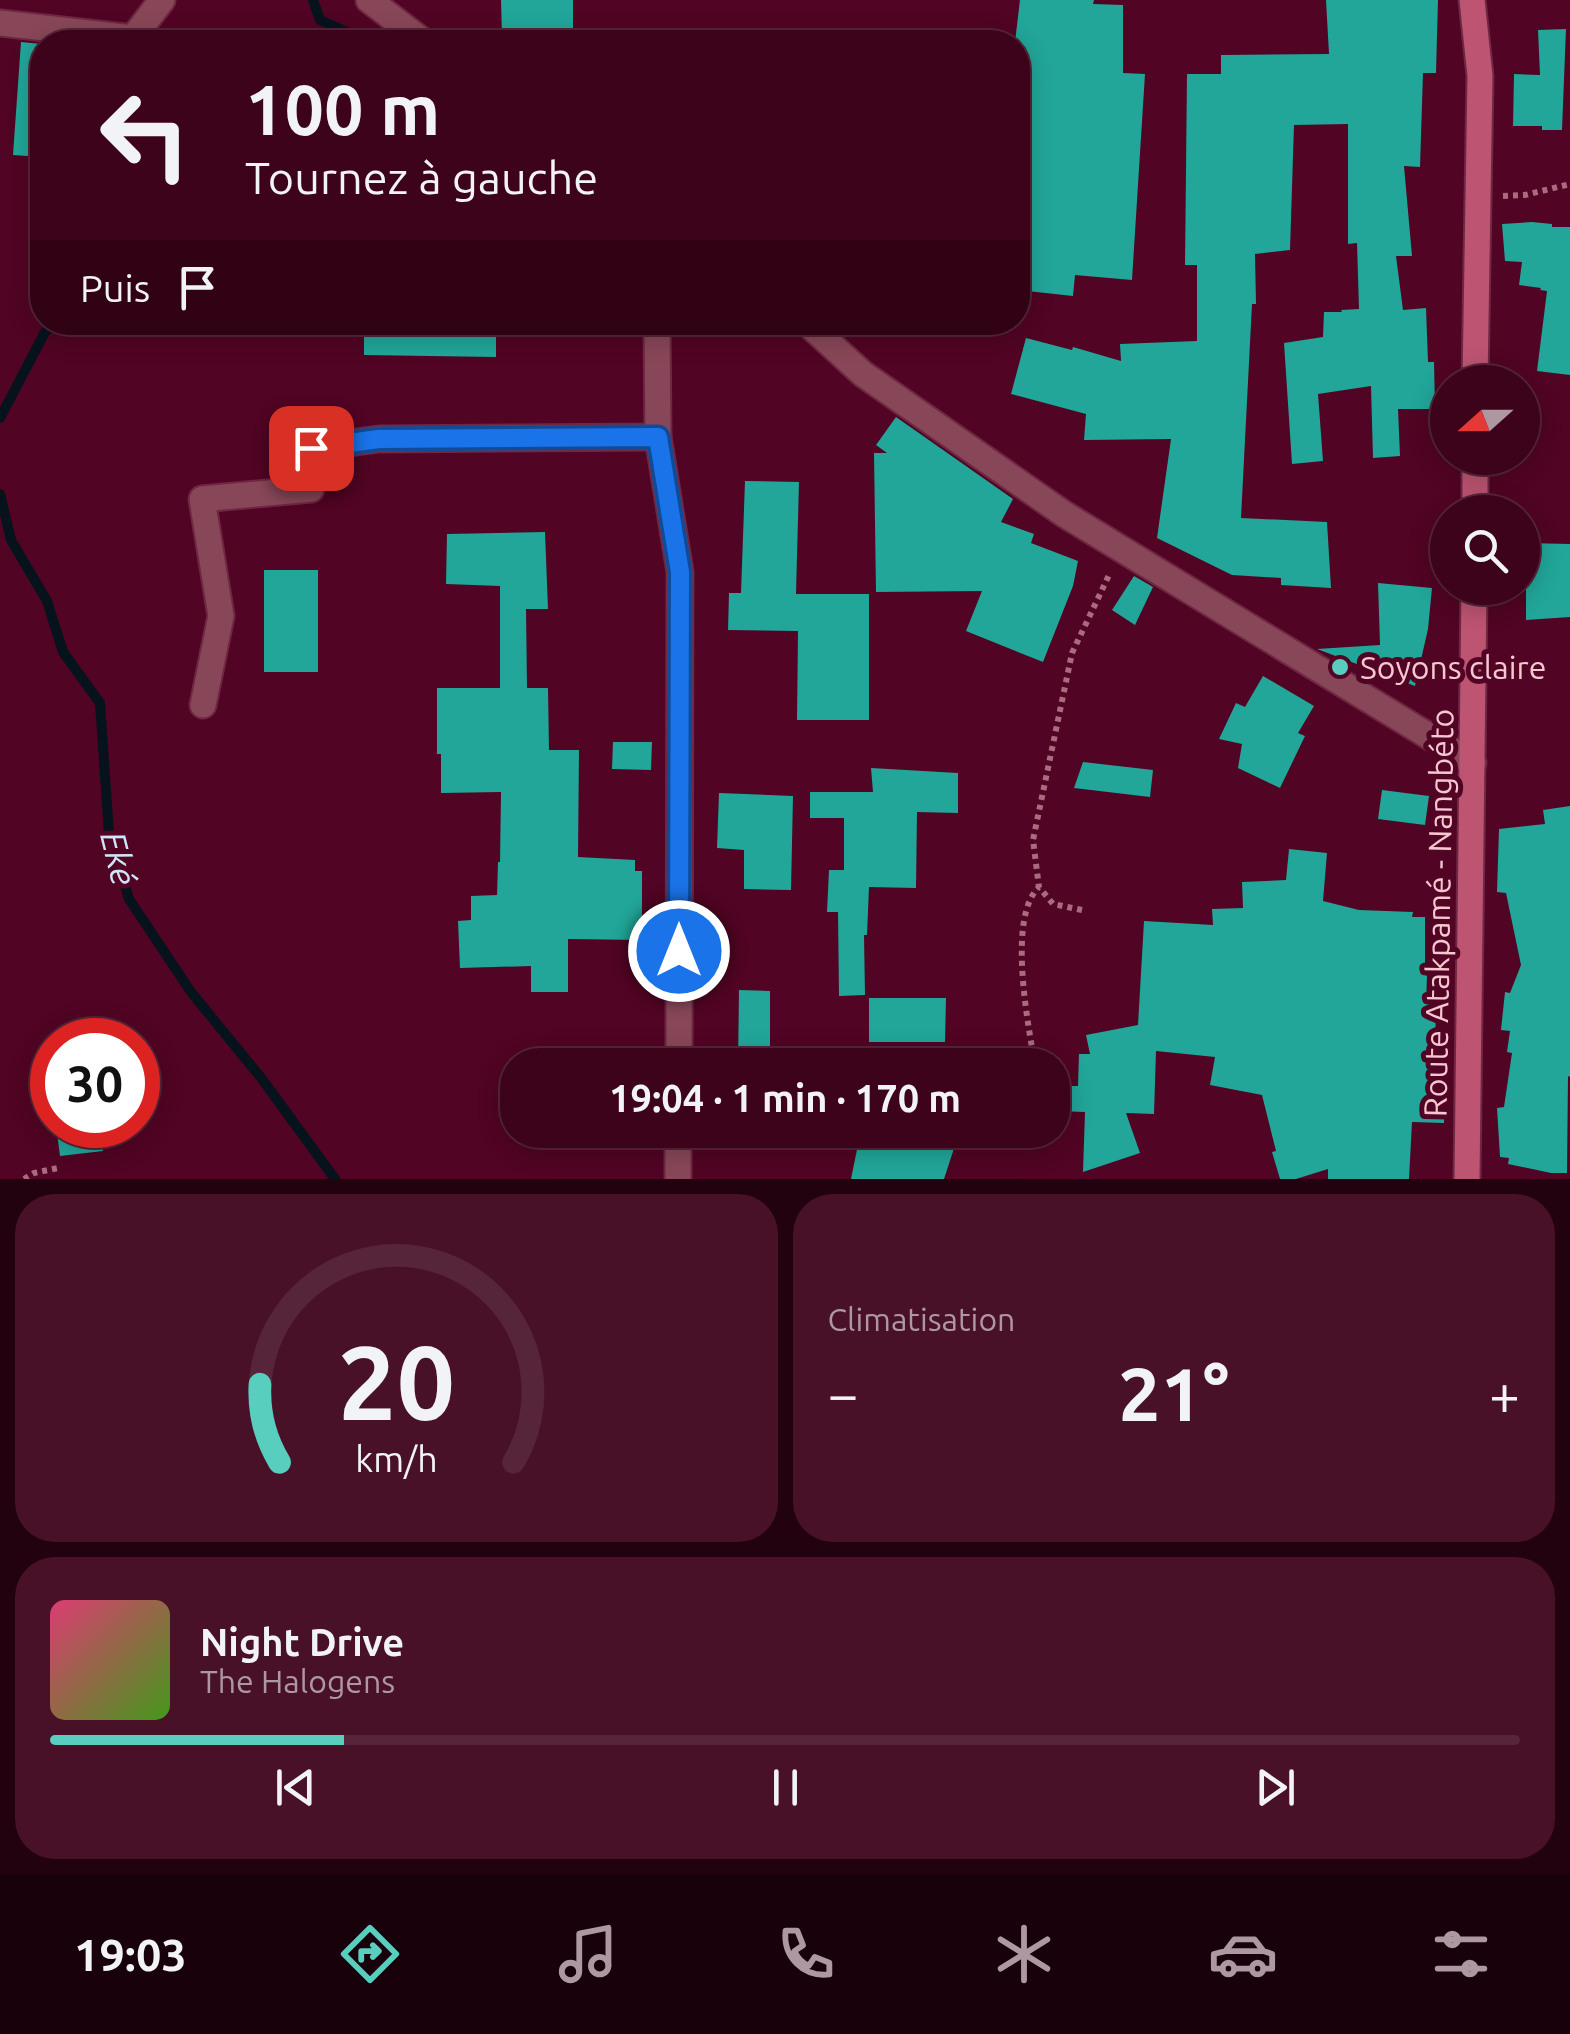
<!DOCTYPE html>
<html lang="fr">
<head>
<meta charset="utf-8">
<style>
	:root { --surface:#3d031a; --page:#481127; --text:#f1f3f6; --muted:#ad98a2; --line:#562539; --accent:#58cebf }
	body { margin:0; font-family:Ubuntu,sans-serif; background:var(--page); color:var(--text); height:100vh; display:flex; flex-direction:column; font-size:38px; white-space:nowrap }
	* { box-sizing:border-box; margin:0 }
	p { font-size:32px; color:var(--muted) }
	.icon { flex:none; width:55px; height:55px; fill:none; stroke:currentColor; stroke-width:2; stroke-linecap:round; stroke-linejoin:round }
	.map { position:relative; height:1179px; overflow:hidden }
	.panel { display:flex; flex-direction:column; gap:15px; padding:15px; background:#22020e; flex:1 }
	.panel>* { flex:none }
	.banner { position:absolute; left:30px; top:30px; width:1000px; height:305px; border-radius:40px; box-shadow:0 5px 25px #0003,0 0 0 2px var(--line); background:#3d031a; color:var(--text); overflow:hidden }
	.needle { width:65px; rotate:249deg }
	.controls { position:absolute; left:1430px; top:365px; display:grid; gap:20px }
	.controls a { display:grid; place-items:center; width:110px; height:110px; border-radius:50%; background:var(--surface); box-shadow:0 5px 25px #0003,0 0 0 2px var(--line); font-size:50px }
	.speed { position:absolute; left:30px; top:1018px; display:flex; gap:20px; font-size:50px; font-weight:700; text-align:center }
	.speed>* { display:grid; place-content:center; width:130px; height:130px; border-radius:50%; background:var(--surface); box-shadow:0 5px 25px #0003,0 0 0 2px var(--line); line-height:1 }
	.speed .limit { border:15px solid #d22; background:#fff; color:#111 }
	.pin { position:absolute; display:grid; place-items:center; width:85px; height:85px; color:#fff; margin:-42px; border-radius:20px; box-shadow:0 5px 15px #0006 }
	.me { position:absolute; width:110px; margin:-55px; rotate:0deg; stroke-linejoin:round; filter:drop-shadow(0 0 8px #0008) }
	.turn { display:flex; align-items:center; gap:35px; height:210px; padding:0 50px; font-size:45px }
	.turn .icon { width:130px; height:130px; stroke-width:2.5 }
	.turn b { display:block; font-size:70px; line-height:85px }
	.then { display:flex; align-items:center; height:95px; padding:0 50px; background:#0003; gap:20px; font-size:38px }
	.big { font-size:75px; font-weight:700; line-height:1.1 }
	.panel .widget { flex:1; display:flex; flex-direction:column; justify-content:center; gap:15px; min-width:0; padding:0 35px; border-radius:40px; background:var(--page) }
	.panel .dial { align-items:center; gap:0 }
	.dial svg { height:260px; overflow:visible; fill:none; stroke:var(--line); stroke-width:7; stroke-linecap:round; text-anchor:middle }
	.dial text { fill:var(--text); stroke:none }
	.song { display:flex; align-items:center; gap:30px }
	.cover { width:120px; height:120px; border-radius:15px; background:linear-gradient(135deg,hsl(340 70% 55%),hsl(100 70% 35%)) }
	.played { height:10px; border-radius:5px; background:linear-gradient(90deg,var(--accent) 20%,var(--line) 20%) }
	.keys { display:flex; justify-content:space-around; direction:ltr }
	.heat { display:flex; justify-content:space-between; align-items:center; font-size:55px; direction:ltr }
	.panel .tiles { flex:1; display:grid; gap:15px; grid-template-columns:1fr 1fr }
	.widget:last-child { grid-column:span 2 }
	.trip { position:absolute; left:500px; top:1048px; width:570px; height:100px; border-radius:40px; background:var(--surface); box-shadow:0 5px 25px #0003,0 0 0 2px var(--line); font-weight:700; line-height:100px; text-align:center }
	.tabs { display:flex; height:160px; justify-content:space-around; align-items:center; background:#18010a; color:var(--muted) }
	.tabs .icon { width:70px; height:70px }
	.tabs .selected { color:var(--accent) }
	.tabs b { font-size:45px; color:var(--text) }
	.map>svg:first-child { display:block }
</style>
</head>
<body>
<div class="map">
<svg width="1570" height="1179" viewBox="0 0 1570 1179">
	<rect width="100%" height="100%" fill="#510423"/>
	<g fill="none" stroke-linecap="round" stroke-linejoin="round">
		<!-- stream -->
		<g stroke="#06131d" stroke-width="10">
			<path d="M 313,0 L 320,20 L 356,36 L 356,42"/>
			<path d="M 0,418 L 45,332 L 57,322"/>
			<path d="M 0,494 L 11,540 L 47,601 L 63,652 L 100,703 L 109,834 L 129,899 L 191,992 L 262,1079 L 335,1179"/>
		</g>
	</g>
	<!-- building -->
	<g fill="#21a699">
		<path d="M 501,0 L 573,0 L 573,42 L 510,42 L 510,38 L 502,38 Z"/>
		<path d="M 1020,0 L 1094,0 L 1093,4 L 1123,5 L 1123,73 L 1145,74 L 1132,280 L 1075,275 L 1073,296 L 1018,290 L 1018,244 L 1031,245 L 1024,68 L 1018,68 L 1018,42 L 1015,42 Z"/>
		<path d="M 1326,0 L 1438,0 L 1436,73 L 1423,73 L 1420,167 L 1404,166 L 1412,256 L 1396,256 L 1403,310 L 1426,308 L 1428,362 L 1434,362 L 1435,409 L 1398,409 L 1400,456 L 1373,458 L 1371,386 L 1318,394 L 1323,461 L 1292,464 L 1284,343 L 1323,337 L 1324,312 L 1342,312 L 1341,310 L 1359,309 L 1357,243 L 1348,244 L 1348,124 L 1294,125 L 1290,250 L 1255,254 L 1256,304 L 1252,304 L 1241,518 L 1327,522 L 1331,588 L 1281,585 L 1281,578 L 1232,575 L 1157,538 L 1171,439 L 1084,440 L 1086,414 L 1011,394 L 1026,338 L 1072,350 L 1073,347 L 1121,361 L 1120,344 L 1197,341 L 1197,265 L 1185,265 L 1187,74 L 1221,74 L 1221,55 L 1329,54 Z"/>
		<path d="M 1566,29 L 1562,130 L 1542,130 L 1542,126 L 1513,126 L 1514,74 L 1540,75 L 1538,30 Z"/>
		<path d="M 21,42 L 42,44 L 42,157 L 13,155 Z"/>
		<path d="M 1532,222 L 1552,224 L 1552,227 L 1570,227 L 1570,375 L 1537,371 L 1547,291 L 1540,290 L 1541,288 L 1519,285 L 1522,262 L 1505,261 L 1502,224 Z"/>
		<path d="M 364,322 L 496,322 L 496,357 L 364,355 Z"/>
		<path d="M 896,417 L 1013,499 L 1001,522 L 1034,534 L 1031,543 L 1078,561 L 1073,586 L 1043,662 L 966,631 L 982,591 L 876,592 L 874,453 L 887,453 L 876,445 Z"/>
		<path d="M 745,481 L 799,482 L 796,594 L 869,594 L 869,720 L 797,720 L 798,631 L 728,630 L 729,593 L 741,593 Z"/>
		<path d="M 545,532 L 548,609 L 526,609 L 527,688 L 548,688 L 549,750 L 579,750 L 578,857 L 635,860 L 635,871 L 642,871 L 642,940 L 568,939 L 568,992 L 531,992 L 531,966 L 460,968 L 458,921 L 471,920 L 471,896 L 497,895 L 498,862 L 500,862 L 501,792 L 441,793 L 441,754 L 437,754 L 437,688 L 500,688 L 500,586 L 446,584 L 447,534 Z"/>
		<path d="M 1526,543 L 1570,544 L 1570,617 L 1526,620 Z"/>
		<rect x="264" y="570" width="54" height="102"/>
		<path d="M 1134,576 L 1153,587 L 1135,625 L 1112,610 Z"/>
		<path d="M 1378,583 L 1432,588 L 1428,629 L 1415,686 L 1317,649 L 1380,645 Z"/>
		<path d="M 1263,676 L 1314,706 L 1298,733 L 1305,736 L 1280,788 L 1238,768 L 1242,744 L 1219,739 L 1236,703 L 1245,707 Z"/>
		<path d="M 613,742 L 652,742 L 651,770 L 612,769 Z"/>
		<path d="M 1083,762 L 1153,770 L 1150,797 L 1074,788 Z"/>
		<path d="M 871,768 L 958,773 L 958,813 L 917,812 L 916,888 L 869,887 L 867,935 L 864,935 L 865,995 L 839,996 L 838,912 L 827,912 L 829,870 L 844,870 L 844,818 L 810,818 L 810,792 L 873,792 Z"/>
		<path d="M 1382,790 L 1429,796 L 1425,825 L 1378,819 Z"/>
		<path d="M 719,793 L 793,796 L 791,890 L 744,889 L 744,850 L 717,848 Z"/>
		<path d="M 1570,806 L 1570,1077 L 1568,1076 L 1567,1173 L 1551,1173 L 1508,1164 L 1509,1158 L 1500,1157 L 1497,1108 L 1504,1107 L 1512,1053 L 1507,1052 L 1510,1031 L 1501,1030 L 1505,992 L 1510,993 L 1521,965 L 1506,893 L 1497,892 L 1499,829 L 1545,824 L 1543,810 Z"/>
		<path d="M 1289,849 L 1327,853 L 1323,901 L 1359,910 L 1413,912 L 1412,917 L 1425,917 L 1425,975 L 1427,976 L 1426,1004 L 1437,1005 L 1431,1090 L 1445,1090 L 1444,1123 L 1412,1122 L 1409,1179 L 1328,1179 L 1328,1169 L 1296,1179 L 1280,1179 L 1272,1152 L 1276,1151 L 1262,1095 L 1210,1085 L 1215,1057 L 1156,1051 L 1154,1114 L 1126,1113 L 1140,1153 L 1083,1172 L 1085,1112 L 1057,1111 L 1057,1086 L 1078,1086 L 1079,1054 L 1090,1054 L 1086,1035 L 1138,1025 L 1144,921 L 1213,925 L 1212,909 L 1243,908 L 1242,882 L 1286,880 Z"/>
		<path d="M 739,990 L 770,991 L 770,1065 L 738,1065 Z"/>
		<path d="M 869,998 L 946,998 L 945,1042 L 869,1042 Z"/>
		<path d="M 56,1125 L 100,1125 L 103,1151 L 60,1156 Z"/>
		<path d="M 861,1130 L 960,1130 L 944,1179 L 851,1179 Z"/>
	</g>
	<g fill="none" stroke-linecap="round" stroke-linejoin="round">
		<defs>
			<g id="street">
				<path d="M 369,0 L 424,42"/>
				<path d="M 0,23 L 133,38 L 162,0"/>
				<path d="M 657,322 L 658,437 L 680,572 L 679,1065"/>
				<path d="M 806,322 L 863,374 L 1064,514 L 1473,763"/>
				<path d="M 203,705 L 221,616 L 202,499 L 311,489 L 311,448 L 379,439 L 658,437"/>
				<path d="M 678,1179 L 678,1130"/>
			</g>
			<g id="secondary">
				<path d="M 1472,0 L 1480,76 L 1475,382"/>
				<path d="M 1475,512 L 1475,458"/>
				<path d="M 1467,1179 L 1474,588"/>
			</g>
		</defs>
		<!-- street casing -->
		<use href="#street" stroke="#6f2742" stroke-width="29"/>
		<!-- secondary casing -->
		<use href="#secondary" stroke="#6f2742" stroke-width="29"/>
		<!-- path -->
		<g stroke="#a86b7f" stroke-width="6" stroke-dasharray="5 5" stroke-linecap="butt">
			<path d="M 1503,196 L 1525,195 L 1570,184"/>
			<path d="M 1082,910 L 1053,904 L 1039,887 L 1033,840 L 1072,653 L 1110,573"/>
			<path d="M 1035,1065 C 1028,1024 1007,917 1039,887"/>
			<path d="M 24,1179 L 34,1173 L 58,1168"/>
		</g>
		<!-- street -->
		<use href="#street" stroke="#884758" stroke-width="25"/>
		<!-- secondary -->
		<use href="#secondary" stroke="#bc5472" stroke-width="25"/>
	</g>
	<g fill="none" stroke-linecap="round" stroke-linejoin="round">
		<defs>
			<path id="route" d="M 311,448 L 379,439 L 658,437 L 680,572 L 679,951"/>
		</defs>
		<!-- route casing -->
		<use href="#route" stroke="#114b97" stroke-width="25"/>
		<!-- route -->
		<use href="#route" stroke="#1a73e8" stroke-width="18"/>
	</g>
	<!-- markers -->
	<circle fill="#58cebf" stroke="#510423" stroke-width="4" cx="1340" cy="667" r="10"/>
	<g text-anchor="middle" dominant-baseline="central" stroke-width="10" stroke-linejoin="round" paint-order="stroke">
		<!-- poi labels -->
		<g font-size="32" fill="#f6c7d1" stroke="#510423" text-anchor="start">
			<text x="1360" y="667">Soyons claire</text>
		</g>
		<!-- street labels -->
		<g font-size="32" fill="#f6c7d1" stroke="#510423">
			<text transform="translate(1438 913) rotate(-89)">Route Atakpamé - Nangbéto</text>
		</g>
		<!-- water labels -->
		<g font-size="35" font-style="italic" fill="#d0e5f7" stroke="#510423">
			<text transform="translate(119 858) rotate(76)">Eké</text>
		</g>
	</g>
</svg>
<div class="controls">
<a><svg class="needle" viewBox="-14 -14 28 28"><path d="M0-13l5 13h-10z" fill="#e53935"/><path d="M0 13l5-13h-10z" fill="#ad98a2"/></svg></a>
<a><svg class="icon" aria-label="search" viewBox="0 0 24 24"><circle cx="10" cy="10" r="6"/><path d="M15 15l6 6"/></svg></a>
</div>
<div class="speed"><div class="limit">30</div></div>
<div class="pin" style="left:311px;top:448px;background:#d93025"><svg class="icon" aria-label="arrive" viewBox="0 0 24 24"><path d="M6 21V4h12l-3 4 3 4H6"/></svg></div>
<svg class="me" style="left:679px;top:951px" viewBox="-20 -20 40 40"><circle r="17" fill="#1a73e8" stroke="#fff" stroke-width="3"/><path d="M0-11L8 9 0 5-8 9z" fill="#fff"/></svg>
<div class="trip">19:04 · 1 min · 170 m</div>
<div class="banner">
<div class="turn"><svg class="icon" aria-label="left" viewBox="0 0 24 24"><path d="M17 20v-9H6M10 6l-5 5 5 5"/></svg><div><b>100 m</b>Tournez à gauche</div></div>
<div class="then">Puis<svg class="icon" aria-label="arrive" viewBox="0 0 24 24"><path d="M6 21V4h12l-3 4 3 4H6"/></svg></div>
</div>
</div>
<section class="panel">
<div class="tiles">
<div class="widget dial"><svg viewBox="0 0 100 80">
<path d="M14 69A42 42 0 1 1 86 69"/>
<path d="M14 69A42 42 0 0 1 8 45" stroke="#58cebf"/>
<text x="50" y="56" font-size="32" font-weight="700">20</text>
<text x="50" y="72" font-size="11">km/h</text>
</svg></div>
<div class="widget"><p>Climatisation</p>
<div class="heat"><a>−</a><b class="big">21°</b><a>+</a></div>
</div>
<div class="widget">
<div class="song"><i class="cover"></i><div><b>Night Drive</b><p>The Halogens</p></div></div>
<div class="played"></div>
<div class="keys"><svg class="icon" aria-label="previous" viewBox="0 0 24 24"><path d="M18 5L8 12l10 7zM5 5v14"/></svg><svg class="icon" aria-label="pause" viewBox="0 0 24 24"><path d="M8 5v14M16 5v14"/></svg><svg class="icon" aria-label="next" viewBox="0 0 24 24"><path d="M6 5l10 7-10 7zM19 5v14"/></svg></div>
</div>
</div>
</section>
<nav class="tabs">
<b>19:03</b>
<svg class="icon selected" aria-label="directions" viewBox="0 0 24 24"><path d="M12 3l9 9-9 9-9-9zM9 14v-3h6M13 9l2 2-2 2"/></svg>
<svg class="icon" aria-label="music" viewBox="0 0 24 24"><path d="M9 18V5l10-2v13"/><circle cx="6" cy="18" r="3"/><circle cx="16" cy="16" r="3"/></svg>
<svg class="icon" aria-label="phone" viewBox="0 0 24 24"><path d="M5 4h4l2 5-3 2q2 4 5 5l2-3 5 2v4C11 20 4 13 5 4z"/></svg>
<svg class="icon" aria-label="climate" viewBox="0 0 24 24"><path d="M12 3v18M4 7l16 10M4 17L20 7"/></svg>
<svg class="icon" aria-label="car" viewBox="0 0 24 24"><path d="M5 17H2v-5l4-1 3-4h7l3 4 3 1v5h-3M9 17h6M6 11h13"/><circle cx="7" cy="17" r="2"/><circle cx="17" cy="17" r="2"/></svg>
<svg class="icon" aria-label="filters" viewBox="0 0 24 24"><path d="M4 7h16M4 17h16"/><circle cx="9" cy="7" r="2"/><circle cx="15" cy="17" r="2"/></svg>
</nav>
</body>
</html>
